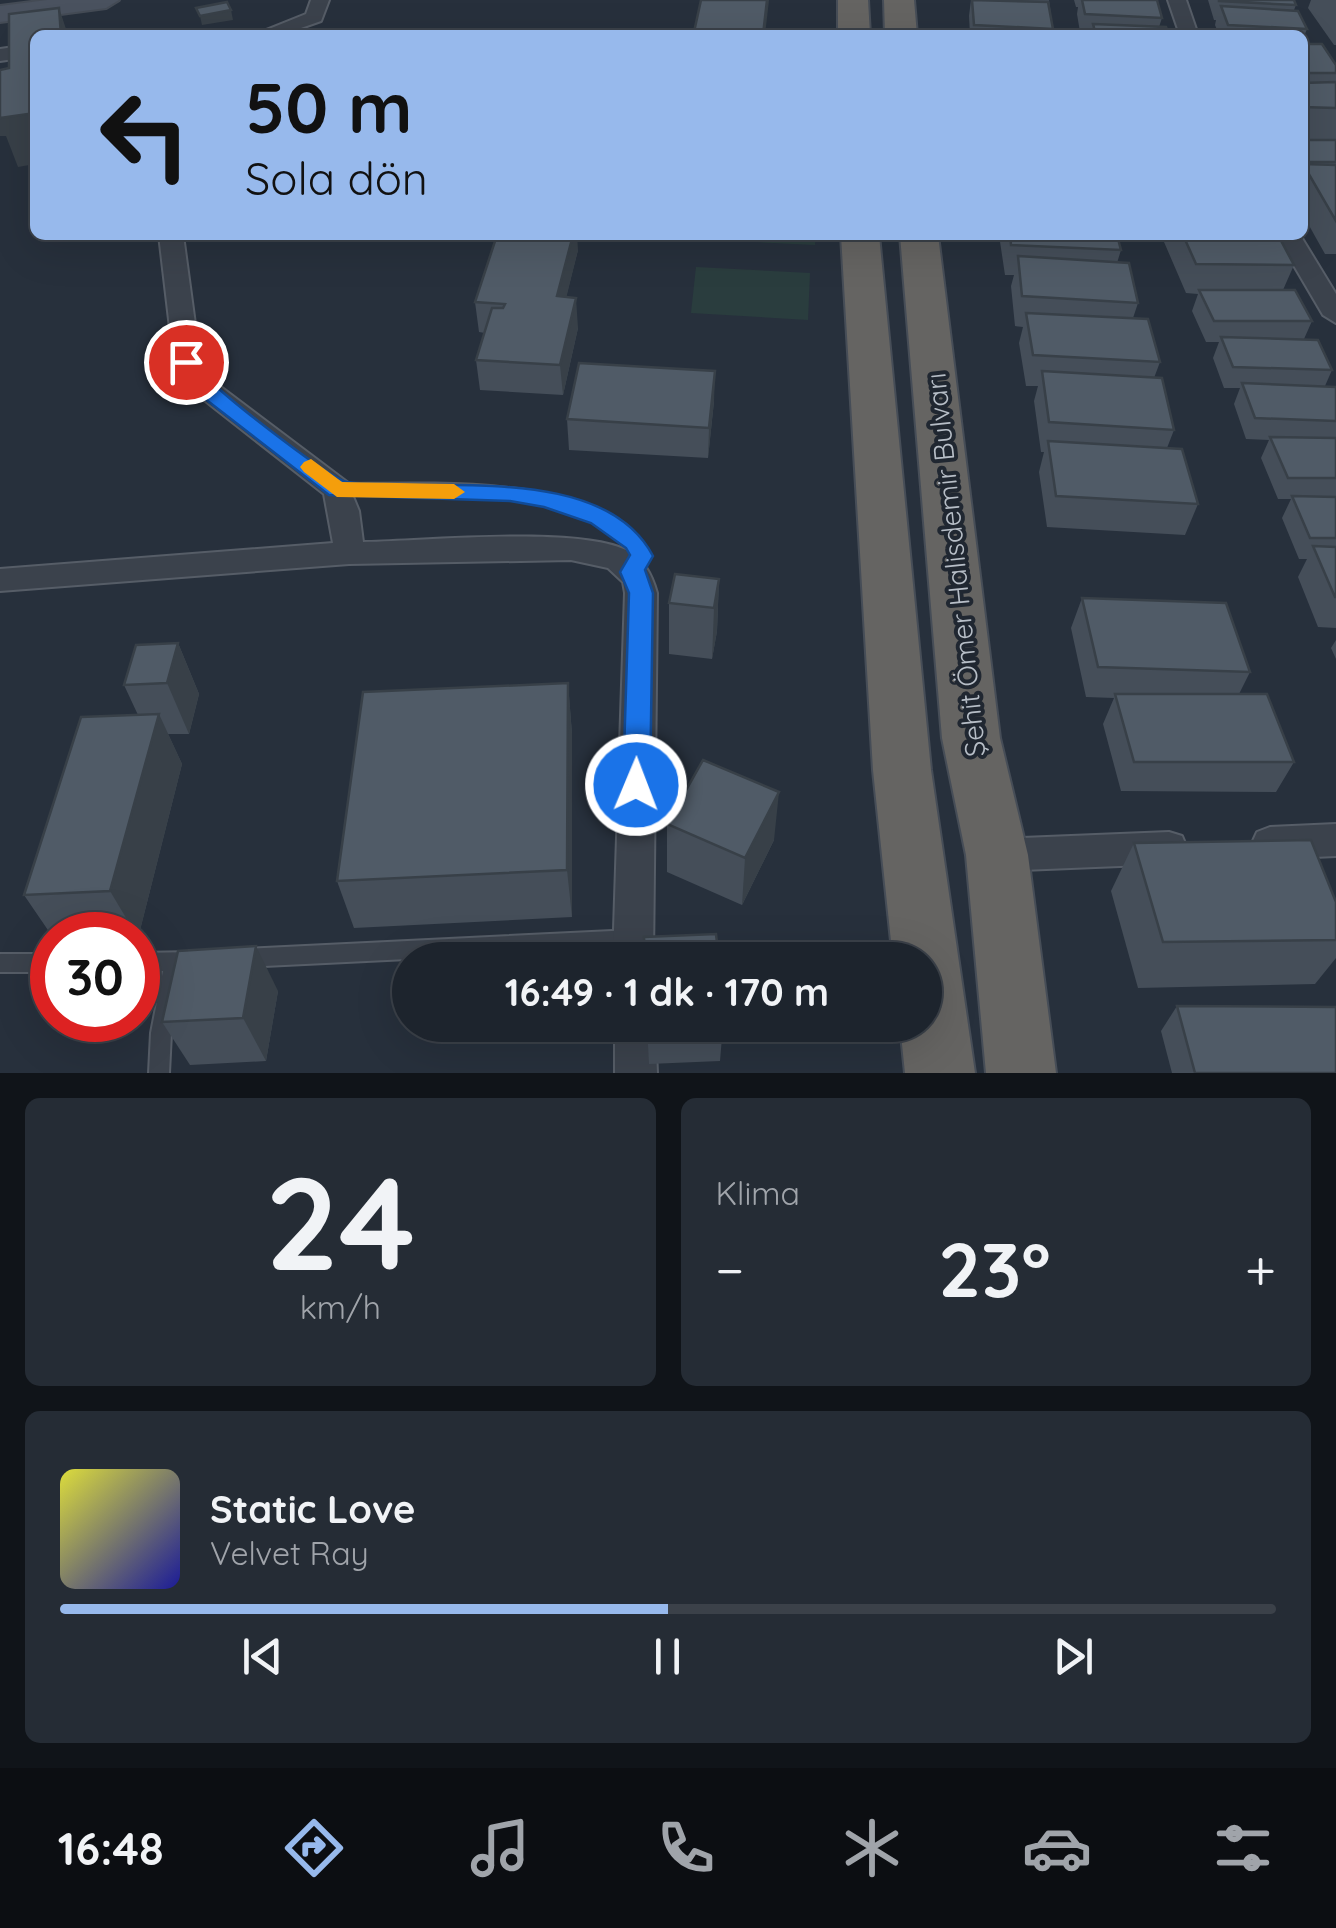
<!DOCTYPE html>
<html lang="tr">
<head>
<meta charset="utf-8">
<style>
	:root { --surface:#1d242d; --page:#252c35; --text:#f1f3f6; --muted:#a0a4aa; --line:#3b4149; --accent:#97b9ec }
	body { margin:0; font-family:Quicksand,sans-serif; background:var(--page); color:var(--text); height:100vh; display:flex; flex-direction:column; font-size:38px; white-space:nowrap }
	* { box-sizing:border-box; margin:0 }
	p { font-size:32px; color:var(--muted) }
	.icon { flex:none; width:55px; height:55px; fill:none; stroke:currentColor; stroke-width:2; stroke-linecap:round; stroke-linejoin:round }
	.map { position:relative; height:1073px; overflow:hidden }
	.sheet { display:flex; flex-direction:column; gap:25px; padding:25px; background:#101419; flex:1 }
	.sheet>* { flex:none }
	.guide { position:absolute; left:30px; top:30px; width:1278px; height:210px; border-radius:15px; box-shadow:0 10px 40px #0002,0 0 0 2px var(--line); background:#97b9ec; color:#111; overflow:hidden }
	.speed { position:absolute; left:30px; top:912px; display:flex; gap:20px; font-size:50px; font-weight:700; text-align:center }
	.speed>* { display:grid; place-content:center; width:130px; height:130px; border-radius:50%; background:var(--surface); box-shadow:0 10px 40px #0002,0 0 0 2px var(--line); line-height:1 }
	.speed .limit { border:15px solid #d22; background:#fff; color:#111 }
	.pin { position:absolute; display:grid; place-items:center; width:85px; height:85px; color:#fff; margin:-42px; border:5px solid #fff; border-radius:50%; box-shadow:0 2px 10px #0007 }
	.me { position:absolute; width:110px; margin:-55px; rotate:1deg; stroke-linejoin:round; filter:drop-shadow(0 0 8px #0008) }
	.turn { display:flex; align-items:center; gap:35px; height:210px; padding:0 50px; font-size:45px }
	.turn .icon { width:130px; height:130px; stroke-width:2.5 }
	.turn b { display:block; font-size:70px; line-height:85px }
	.big { font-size:75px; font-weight:700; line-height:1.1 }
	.sheet .tile { flex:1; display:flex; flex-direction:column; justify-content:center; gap:15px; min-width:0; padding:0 35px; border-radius:15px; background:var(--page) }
	.sheet .dial { align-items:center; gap:0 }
	.dial b { font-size:130px; line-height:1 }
	.song { display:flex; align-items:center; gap:30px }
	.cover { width:120px; height:120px; border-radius:15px; background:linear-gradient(135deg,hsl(60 70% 55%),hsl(240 70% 35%)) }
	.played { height:10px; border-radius:5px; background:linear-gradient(90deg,var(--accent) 50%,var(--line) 50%) }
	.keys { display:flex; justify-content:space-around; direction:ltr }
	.heat { display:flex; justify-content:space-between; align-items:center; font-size:55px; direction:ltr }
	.sheet .tiles { flex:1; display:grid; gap:25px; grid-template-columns:1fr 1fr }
	.tile:last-child { grid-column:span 2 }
	.trip { position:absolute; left:392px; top:942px; width:550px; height:100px; border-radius:50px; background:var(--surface); box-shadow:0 10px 40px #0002,0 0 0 2px var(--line); font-weight:700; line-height:100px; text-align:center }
	.tab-bar { display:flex; height:160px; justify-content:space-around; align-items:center; background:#0c0e12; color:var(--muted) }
	.tab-bar .icon { width:70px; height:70px }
	.tab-bar .current { color:var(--accent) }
	.tab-bar b { font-size:45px; color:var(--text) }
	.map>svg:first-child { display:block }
</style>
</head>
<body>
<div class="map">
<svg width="1336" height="1073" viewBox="0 0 1336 1073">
	<rect width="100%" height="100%" fill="#27303c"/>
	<!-- green -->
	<g fill="#2a3d3e">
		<path d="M 607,235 L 816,235 L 815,245 Z"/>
		<path d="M 696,267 L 810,273 L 808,320 L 691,313 Z"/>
	</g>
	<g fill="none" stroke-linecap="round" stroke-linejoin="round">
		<defs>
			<g id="service">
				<path d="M 337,484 C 414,484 564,475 625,526 C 634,534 643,546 650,556 L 636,576 L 626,576 L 623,572 L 634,556 C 627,549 621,539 613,533 C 550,483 415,494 337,494 L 330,489 Z"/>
				<path d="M 633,930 L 640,933 L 643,939 L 640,945 L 633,948 L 242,967 L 235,965 L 232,958 L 235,951 L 242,949 Z"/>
				<path d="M 194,952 L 201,954 L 204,961 L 201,968 L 183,970 L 171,1033 L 169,1073 L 149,1073 L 151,1033 L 163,971 L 138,971 L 138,953 Z"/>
				<rect x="0" y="954" width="52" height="18"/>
			</g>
			<g id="minor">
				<path d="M 311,0 L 329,0 L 321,21 L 281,35 L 254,35 L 306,14 Z"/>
				<path d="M 1168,0 L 1186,0 L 1198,35 L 1180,35 Z"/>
				<path d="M 35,44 L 35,56 L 0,61 L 0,49 Z"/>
				<path d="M 159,235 L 183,235 L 200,361 L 217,384 L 347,482 L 359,511 L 363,542 C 424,541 576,526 626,550 C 644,559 652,575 657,593 L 653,960 L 613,960 L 625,593 L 623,582 L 608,568 L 571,560 L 349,564 L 0,591 L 0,569 L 333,543 L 324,494 L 199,396 L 174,362 Z"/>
				<path d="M 1276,235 L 1300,235 L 1336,294 L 1336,323 L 1323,315 Z"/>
				<path d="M 1336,824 L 1336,856 L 1270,859 L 1257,854 L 1252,843 L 1257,832 L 1270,827 Z"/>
				<path d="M 1169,832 L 1182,836 L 1187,848 L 1182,860 L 1169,864 L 997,871 L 984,867 L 978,855 L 984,843 L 997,839 Z"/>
				<path d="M 615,1025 L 655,1025 L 657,1073 L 615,1073 Z"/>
			</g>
			<path id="secondary" d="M 47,0 L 119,0 L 106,8 L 0,22 L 0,6 Z"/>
			<g id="trunk">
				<path d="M 838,0 L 868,0 L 870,35 L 838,35 Z"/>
				<path d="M 884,0 L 914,0 L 917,35 L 885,35 Z"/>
				<path d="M 841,235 L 879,235 L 931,770 L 975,1073 L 905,1073 L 900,1025 L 925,1025 L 925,960 L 893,960 L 873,770 Z"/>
				<path d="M 900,235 L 938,235 L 1000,738 L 1028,855 L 1056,1073 L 986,1073 L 966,855 L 942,738 Z"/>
			</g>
		</defs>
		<!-- service casing -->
		<use href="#service" stroke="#565d67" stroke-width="4"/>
		<!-- minor casing -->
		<use href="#minor" stroke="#565d67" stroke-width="4"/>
		<!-- secondary casing -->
		<use href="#secondary" stroke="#444b55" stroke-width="4"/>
		<!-- trunk casing -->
		<use href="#trunk" stroke="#464d57" stroke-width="4"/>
		<!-- service -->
		<use href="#service" fill="#3b424c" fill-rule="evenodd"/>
		<!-- minor -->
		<use href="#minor" fill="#3b424c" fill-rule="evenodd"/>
		<!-- secondary -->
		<use href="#secondary" fill="#4a525f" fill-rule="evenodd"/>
		<!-- trunk -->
		<use href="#trunk" fill="#656462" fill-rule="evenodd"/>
	</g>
	<!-- wall -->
	<g fill="#454e59">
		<path d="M 971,0 L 1049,0 L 1053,29 L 1052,35 L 970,35 L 969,16 Z"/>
		<path d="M 1074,0 L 1157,0 L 1162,18 L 1159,27 L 1169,35 L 1090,35 L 1091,33 L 1080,32 L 1077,14 L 1078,7 L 1076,7 Z"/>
		<path d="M 1208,0 L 1305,0 L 1294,0 L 1296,5 L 1294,10 L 1307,29 L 1302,41 L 1302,35 L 1219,35 L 1215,25 L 1216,20 L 1214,20 Z"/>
		<path d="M 1311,0 L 1336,0 L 1336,45 L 1334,45 L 1308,8 Z"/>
		<path d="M 1302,44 L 1336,65 L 1336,254 L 1325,254 L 1302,213 Z"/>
		<path d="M 999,235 L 1117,235 L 1121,250 L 1117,263 L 1138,303 L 1133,318 L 1160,362 L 1154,378 L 1174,430 L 1167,448 L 1198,504 L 1185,535 L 1047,527 L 1039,472 L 1044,452 L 1041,452 L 1034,401 L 1038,386 L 1026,386 L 1019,343 L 1023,327 L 1015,326 L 1011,286 L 1014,275 L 1005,275 Z"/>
		<path d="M 1161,235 L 1278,235 L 1294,265 L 1283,290 L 1312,321 L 1304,339 L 1332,370 L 1325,386 L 1336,387 L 1336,628 L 1318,627 L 1298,577 L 1307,559 L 1299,559 L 1282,518 L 1291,499 L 1278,499 L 1261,458 L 1269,440 L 1246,439 L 1234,404 L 1240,388 L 1224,388 L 1213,358 L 1219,342 L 1206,342 L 1192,311 L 1198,294 L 1186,293 Z"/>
		<path d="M 578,250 L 566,297 L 578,328 L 563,395 L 480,390 L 476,360 L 485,333 L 479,332 L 475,302 Z"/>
		<path d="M 714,401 L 708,458 L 569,450 L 567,419 Z"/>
		<path d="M 719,579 L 717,631 L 712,659 L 669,654 L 669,603 Z"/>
		<path d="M 1082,598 L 1250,672 L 1239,694 L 1294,762 L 1276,792 L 1121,791 L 1103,724 L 1114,698 L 1086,697 L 1071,628 Z"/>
		<path d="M 1336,640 L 1336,659 L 1331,648 Z"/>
		<path d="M 178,643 L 199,694 L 189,734 L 168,734 L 182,764 L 138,938 L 138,935 L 52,936 L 24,895 L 138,715 L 124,685 Z"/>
		<path d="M 568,683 L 572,734 L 572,917 L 354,928 L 337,881 Z"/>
		<path d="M 667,824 L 774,840 L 742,905 L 667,872 Z"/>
		<path d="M 1134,843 L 1336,902 L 1336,958 L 1315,984 L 1138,988 L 1111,891 Z"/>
		<path d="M 278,991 L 266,1061 L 190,1065 L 162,1022 Z"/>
		<path d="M 1177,1006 L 1336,1073 L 1172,1073 L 1161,1031 Z"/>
		<path d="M 647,1025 L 723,1025 L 720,1061 L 649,1064 Z"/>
	</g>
	<!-- shaded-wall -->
	<g fill="#384048">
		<path d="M 767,0 L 769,0 L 765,35 L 763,35 Z"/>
		<path d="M 59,8 L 68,35 L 61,35 Z"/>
		<path d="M 231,10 L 233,20 L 202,25 L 200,16 Z"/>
		<path d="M 0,88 L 35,113 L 35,164 L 18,167 L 6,136 L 0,136 Z"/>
		<path d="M 573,235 L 577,235 L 578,250 L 559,327 L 557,296 Z"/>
		<path d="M 576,298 L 578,328 L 563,395 L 560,365 Z"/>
		<path d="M 715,371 L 714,401 L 708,458 L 709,428 Z"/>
		<path d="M 719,579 L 717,631 L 712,659 L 714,608 Z"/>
		<path d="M 178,643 L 199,694 L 189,734 L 167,683 Z"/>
		<path d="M 568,683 L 572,734 L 572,917 L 567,870 Z"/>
		<path d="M 159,714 L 182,764 L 138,938 L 110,891 Z"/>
		<path d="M 779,792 L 774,840 L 742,905 L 745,858 Z"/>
		<path d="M 256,946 L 278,991 L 266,1061 L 243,1018 Z"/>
	</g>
	<!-- building -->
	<g fill="#505b67" stroke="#384048" stroke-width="2.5">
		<path d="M 701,0 L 767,0 L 763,35 L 717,35 L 694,32 Z"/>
		<path d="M 972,0 L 1048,2 L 1053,29 L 974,25 Z"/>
		<path d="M 1082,0 L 1157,0 L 1162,18 L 1085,14 Z"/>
		<path d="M 1219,0 L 1294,0 L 1296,5 L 1219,1 Z"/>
		<path d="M 227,2 L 231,10 L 200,16 L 196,8 Z"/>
		<path d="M 1221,6 L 1298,11 L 1307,29 L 1228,25 Z"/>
		<path d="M 59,8 L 61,35 L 35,35 L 35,113 L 0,118 L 0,70 L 9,68 L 9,14 Z"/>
		<path d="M 1093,24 L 1166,27 L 1169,35 L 1096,35 Z"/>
		<path d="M 1302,44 L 1322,44 L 1336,65 L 1336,73 L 1307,73 L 1302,66 Z"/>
		<path d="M 1336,82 L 1336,108 L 1302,107 L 1302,83 Z"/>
		<rect x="1302" y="140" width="34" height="22"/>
		<path d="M 1303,164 L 1336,165 L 1336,221 Z"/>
		<path d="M 497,235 L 573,235 L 557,296 L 576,298 L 560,365 L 476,360 L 492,308 L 503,308 L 505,304 L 475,302 Z"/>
		<path d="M 1010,235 L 1117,235 L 1121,250 L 1011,245 Z"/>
		<path d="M 1183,235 L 1278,235 L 1294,265 L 1196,264 Z"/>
		<path d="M 1018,256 L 1129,263 L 1138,303 L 1022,296 Z"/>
		<path d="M 1199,290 L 1295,290 L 1312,321 L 1214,321 Z"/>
		<path d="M 1026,313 L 1148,319 L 1160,362 L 1033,355 Z"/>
		<path d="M 1221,337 L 1318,340 L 1332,370 L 1233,367 Z"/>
		<path d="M 579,363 L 715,371 L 709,428 L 567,419 Z"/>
		<path d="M 1042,371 L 1162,378 L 1174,430 L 1049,422 Z"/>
		<path d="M 1242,383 L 1336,387 L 1336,421 L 1255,418 Z"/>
		<path d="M 1270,437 L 1336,438 L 1336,478 L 1288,478 Z"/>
		<path d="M 1048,441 L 1182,449 L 1198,504 L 1056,496 Z"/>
		<path d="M 1292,496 L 1336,497 L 1336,538 L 1310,538 Z"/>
		<path d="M 1313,546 L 1336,547 L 1336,597 L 1335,597 Z"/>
		<path d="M 675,574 L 719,579 L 714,608 L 669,603 Z"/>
		<path d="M 1082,598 L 1226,603 L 1250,672 L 1098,667 Z"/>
		<path d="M 178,643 L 167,683 L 124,685 L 136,645 Z"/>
		<path d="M 568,683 L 567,870 L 337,881 L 363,692 Z"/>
		<path d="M 1115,694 L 1267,694 L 1294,762 L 1134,762 Z"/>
		<path d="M 159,714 L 110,891 L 24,895 L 81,717 Z"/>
		<path d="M 703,760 L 779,792 L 745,858 L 667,824 Z"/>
		<path d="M 1311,840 L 1336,902 L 1336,940 L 1163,942 L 1134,843 Z"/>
		<path d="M 716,934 L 719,960 L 645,960 L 644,937 Z"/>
		<path d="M 256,946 L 243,1018 L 162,1022 L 178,951 Z"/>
		<path d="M 1177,1006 L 1336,1007 L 1336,1073 L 1195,1073 Z"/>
	</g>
	<!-- route -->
	<path fill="#1a73e8" stroke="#114b97" stroke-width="2.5" d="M 186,355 C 201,360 206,378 217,387 C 234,403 331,480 347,482 C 434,493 603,461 653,556 L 645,570 L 653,593 L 650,785 L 646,793 L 636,797 L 627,793 L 623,785 L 629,593 L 620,572 L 630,555 L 626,548 L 591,523 L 544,507 L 510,501 L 329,495 L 200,395 L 177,362 Z"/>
	<!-- slow -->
	<path fill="#f59e0b" d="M 311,459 L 342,482 L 454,484 L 465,492 L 454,499 L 337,497 L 304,472 L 300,467 L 304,462 Z"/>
	<g text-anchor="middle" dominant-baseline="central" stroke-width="8" stroke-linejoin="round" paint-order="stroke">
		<!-- street labels -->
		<g font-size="28" fill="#b7bec7" stroke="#202731">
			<text transform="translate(955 565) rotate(-96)">Şehit Ömer Halisdemir Bulvarı</text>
		</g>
	</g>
</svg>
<div class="speed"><div class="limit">30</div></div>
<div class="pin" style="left:186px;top:362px;background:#d93025"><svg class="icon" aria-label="arrive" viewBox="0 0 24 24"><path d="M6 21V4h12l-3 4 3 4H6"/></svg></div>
<svg class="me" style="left:636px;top:785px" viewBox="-20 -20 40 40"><circle r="17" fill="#1a73e8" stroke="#fff" stroke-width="3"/><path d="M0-11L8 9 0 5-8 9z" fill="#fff"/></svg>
<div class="trip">16:49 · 1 dk · 170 m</div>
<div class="guide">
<div class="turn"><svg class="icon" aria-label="left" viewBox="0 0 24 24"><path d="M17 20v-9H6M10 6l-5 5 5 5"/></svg><div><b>50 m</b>Sola dön</div></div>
</div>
</div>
<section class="sheet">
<div class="tiles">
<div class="tile dial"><b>24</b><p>km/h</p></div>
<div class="tile"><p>Klima</p>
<div class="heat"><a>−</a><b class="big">23°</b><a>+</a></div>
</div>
<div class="tile">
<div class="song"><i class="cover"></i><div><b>Static Love</b><p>Velvet Ray</p></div></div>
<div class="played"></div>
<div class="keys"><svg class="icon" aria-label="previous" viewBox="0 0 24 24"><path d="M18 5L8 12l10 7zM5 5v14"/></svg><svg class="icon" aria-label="pause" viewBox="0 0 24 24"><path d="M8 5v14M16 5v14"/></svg><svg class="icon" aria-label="next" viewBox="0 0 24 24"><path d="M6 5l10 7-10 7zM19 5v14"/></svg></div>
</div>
</div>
</section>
<nav class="tab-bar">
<b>16:48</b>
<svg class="icon current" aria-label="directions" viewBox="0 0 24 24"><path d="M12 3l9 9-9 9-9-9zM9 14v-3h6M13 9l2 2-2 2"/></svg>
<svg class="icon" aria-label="music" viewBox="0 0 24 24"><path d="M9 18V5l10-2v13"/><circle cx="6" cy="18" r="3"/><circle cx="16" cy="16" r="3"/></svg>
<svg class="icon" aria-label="phone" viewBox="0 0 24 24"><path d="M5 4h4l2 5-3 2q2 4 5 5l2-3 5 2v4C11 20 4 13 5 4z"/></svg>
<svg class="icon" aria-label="climate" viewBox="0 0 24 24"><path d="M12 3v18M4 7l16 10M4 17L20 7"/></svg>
<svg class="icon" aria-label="car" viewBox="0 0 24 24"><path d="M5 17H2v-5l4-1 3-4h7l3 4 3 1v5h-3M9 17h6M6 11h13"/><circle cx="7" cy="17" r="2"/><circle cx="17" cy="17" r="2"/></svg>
<svg class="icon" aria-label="filters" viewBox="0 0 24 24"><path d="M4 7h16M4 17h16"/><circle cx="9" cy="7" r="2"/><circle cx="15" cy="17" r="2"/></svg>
</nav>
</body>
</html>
